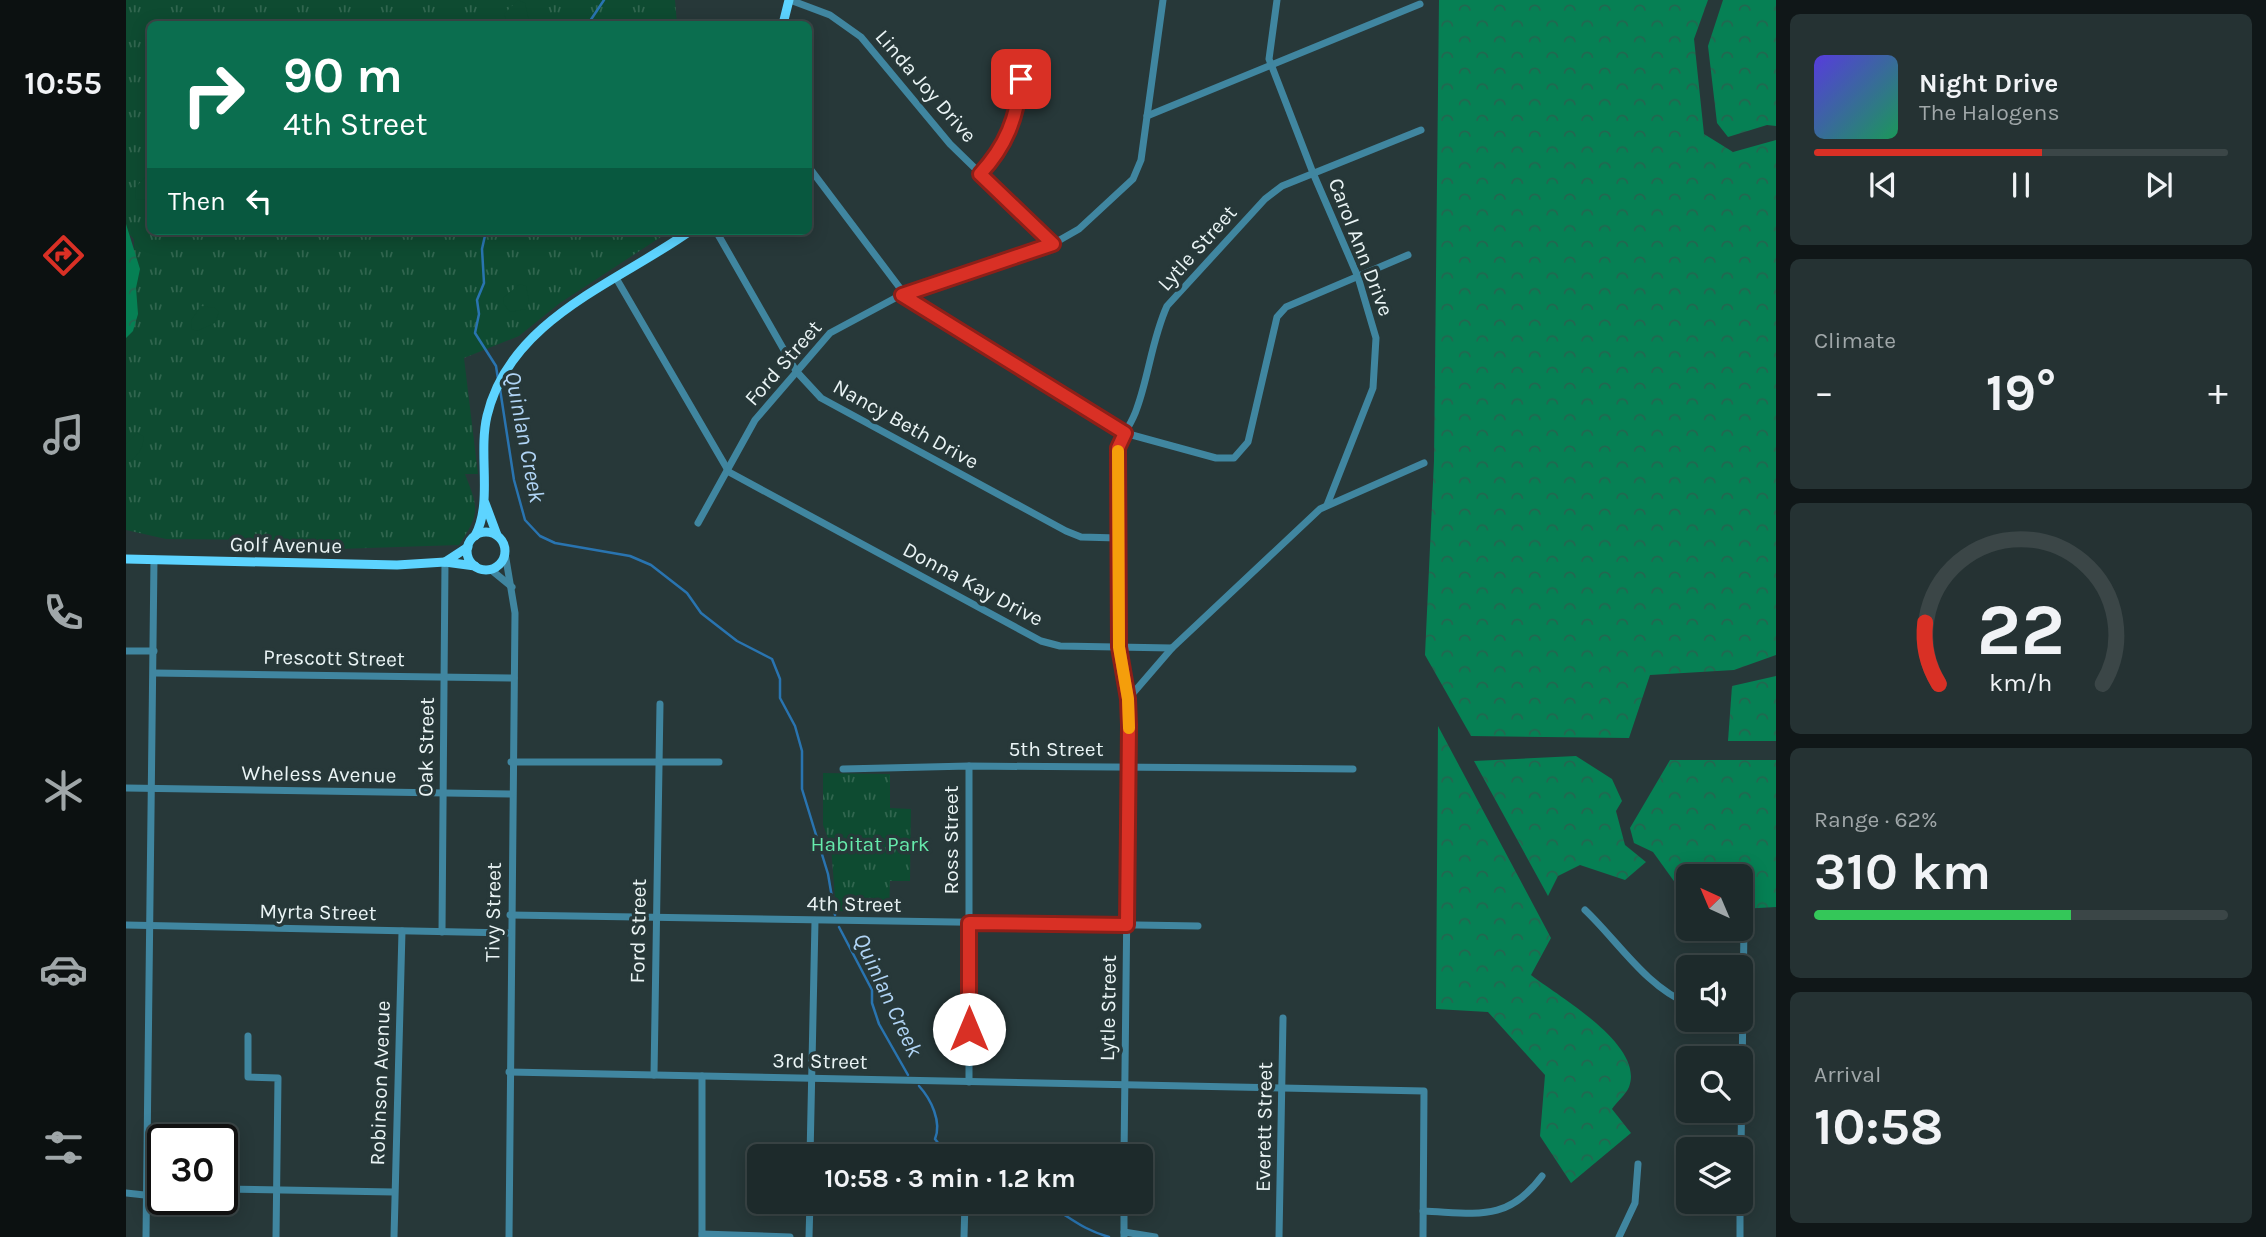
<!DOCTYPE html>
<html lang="en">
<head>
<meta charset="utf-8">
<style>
	:root { --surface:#1d2a2b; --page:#253233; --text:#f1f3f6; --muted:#a0a7a9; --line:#3b4647; --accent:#d93025 }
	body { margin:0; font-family:Karla,sans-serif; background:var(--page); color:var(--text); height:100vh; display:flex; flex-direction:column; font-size:26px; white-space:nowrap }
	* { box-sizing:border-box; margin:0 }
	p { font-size:23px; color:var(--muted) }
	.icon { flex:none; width:38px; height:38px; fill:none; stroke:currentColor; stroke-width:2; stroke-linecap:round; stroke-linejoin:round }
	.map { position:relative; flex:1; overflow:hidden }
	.details { display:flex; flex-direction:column; gap:14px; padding:14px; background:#101718; width:490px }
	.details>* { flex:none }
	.guide { position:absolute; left:21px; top:21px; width:665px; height:214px; border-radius:10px; box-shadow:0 4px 18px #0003,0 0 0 2px var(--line); background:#0b6e4f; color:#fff; overflow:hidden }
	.needle { width:46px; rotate:316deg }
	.controls { position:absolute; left:1550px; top:864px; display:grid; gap:14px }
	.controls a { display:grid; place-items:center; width:77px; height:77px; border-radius:10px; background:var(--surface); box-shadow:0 4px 18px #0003,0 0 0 2px var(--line); font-size:35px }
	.speed { position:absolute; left:21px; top:1124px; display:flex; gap:14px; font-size:35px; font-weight:700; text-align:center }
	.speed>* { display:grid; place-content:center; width:91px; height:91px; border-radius:50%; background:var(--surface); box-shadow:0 4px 18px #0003,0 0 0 2px var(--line); line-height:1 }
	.speed .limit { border:4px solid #111; border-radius:10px; background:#fff; color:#111 }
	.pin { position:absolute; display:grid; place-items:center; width:60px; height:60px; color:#fff; margin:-30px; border-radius:14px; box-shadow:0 4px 10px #0006 }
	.me { position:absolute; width:77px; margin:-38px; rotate:0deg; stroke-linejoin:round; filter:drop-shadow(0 0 5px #0008) }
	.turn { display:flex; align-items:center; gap:24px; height:147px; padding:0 21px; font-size:32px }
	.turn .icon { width:91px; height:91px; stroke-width:2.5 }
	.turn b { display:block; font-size:49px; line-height:60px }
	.then { display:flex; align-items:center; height:66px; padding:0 21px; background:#0003; gap:14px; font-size:26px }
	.big { font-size:52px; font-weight:700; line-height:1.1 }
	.details .card { flex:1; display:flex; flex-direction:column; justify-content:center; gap:10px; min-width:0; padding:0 24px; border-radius:10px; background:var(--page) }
	.details .dial { align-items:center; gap:0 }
	.dial svg { height:182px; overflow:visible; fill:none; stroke:var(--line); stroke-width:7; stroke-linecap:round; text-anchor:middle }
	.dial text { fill:var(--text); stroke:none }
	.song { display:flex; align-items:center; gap:21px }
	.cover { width:84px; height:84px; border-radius:10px; background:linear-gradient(135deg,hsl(250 70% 55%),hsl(150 70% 35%)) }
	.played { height:7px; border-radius:4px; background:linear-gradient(90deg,var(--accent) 55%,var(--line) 55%) }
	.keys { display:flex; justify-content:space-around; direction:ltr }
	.heat { display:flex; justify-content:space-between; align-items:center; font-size:38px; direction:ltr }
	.charge { height:10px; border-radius:5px; background:linear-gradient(90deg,#34c759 62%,var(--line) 0) }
	.trip { position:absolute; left:621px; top:1144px; width:406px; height:70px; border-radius:10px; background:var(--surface); box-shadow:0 4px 18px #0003,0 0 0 2px var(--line); font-weight:700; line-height:70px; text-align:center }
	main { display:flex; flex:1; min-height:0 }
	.menu { display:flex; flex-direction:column; width:126px; justify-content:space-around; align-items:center; background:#0c1111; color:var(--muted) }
	.menu .icon { width:49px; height:49px }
	.menu .current { color:var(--accent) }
	.menu b { font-size:32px; color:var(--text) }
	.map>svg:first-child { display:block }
</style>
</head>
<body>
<main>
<nav class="menu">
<b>10:55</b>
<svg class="icon current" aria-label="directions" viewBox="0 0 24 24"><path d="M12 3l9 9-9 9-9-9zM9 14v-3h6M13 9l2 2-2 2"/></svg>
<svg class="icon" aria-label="music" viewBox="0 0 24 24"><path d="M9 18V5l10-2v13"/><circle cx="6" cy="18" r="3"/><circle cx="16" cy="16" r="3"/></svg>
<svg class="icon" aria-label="phone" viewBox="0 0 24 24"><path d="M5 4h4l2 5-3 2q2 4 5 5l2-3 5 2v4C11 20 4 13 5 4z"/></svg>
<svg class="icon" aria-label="climate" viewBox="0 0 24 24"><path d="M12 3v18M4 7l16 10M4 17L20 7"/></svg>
<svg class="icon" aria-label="car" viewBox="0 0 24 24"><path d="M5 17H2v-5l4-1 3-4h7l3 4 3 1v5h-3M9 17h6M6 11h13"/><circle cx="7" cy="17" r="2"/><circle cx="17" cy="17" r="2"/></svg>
<svg class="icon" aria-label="filters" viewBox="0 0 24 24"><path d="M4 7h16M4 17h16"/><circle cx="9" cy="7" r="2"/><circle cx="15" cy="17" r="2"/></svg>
</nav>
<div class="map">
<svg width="1650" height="1237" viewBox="0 0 1650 1237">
	<defs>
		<pattern id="grass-tufts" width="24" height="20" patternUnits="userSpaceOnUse" patternTransform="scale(1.75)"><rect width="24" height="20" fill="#0e4b31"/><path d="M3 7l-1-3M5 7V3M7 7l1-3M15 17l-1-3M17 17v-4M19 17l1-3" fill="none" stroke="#31664f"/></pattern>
		<pattern id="forest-crowns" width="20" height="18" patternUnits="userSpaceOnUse" patternTransform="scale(1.75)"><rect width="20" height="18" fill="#068054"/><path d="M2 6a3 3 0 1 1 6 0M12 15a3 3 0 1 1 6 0" fill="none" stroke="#236750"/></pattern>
	</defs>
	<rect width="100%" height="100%" fill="#273839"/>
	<!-- grass -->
	<g fill="url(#grass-tufts)">
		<path d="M 0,0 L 549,0 L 551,24 L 24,24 L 24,231 L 544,231 L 434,303 L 393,336 L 338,358 L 352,474 L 339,474 C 353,510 354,513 333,545 L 212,549 L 146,540 L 40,539 L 0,530 L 0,323 L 8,323 L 8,239 L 0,231 Z"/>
		<path d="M 697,773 L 764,774 L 764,808 L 785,809 L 784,881 L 764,881 L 763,912 L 710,911 L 705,846 L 697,825 Z"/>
	</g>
	<!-- forest -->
	<g fill="url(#forest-crowns)">
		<path d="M 1313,0 L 1582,0 L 1568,39 L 1578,134 L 1607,152 L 1650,140 L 1650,655 L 1608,670 L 1524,675 L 1503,738 L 1345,736 L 1299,655 L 1308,461 Z"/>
		<path d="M 1597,0 L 1650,0 L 1650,126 L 1641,125 L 1602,137 L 1591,123 L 1582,46 Z"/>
		<path d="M 0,224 L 14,269 L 10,288 L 12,314 L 7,331 L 0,338 Z"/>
		<path d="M 1650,676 L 1650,741 L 1602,741 L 1606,686 Z"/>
		<path d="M 1312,726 L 1425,938 L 1405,975 C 1433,997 1519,1045 1503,1087 C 1500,1094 1491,1102 1486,1109 L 1505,1133 L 1445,1183 L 1414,1136 L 1419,1075 L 1362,1012 L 1310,1009 Z"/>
		<path d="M 1450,756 L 1486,779 L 1496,801 L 1490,811 L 1499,845 L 1520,862 L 1499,880 L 1454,865 L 1432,876 L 1422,896 L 1348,761 Z"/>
		<path d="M 1544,760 L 1650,760 L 1650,907 L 1615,909 L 1615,877 L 1563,877 L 1563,902 L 1527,852 L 1508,843 L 1504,828 Z"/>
	</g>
	<!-- pitch -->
	<g fill="#0e4b31">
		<path d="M 392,0 L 399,3 L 403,21 L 402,24 L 382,24 L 378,14 Z"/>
		<path d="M 24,172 L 24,200 L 10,199 L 9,188 Z"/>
		<path d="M 394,284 L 400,286 L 403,300 L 400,309 L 384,312 L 377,303 L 378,297 Z"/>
		<path d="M 75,306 L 89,308 L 93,312 L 89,323 L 71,331 L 65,329 L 66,319 Z"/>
		<path d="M 11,433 L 17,436 C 19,448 10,458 0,464 L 0,444 Z"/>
	</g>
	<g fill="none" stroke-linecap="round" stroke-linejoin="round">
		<!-- stream -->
		<g stroke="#2974b0" stroke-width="2.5">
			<path d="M 462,24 L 478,0"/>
			<path d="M 360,231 L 356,249 L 358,283 L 351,300 L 353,314 L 349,333 L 370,366 L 372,379"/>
			<path d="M 374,389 L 388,480 L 399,520 L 414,536 L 429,543 L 504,556 L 525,565 L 561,593 L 575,613 L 611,641 L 646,659 L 654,679 L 654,698 L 669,726 L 676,751 L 676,789 L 702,874 L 709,915"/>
			<path d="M 713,927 L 746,990 L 746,1003 L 753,1024 L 782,1075"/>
			<path d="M 793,1086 C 805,1099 816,1122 809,1139 L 823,1157"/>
			<path d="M 916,1202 C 943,1215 952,1228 983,1237"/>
		</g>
		<!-- minor -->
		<g stroke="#4086a0" stroke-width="7">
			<path d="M 664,0 L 704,15 L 735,37 L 824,144 L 927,244"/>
			<path d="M 1151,0 L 1143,59 L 1187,173 L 1232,277 L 1250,338 L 1247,388 L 1201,505"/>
			<path d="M 1021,116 L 1294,4"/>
			<path d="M 682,166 L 783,300 L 995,432 L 1090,458 L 1108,458 L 1122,442 L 1151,317 L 1160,307 L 1282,255"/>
			<path d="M 854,174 L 881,140 L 895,86 L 894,70"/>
			<path d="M 590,231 L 670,371 L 695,398 L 940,531 L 955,537 L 992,538"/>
			<path d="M 490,278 L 603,472 L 915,641 L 934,646 L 1046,648 L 1194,509 L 1298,463"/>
			<path d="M 572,523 L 629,420 L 704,333 L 773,296 L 925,245 L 953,229 L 1007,179 L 1015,160 L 1037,0"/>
			<path d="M 379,553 L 389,613 L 383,1237"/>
			<path d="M 364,569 L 386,587"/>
			<path d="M 0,651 L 28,651"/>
			<path d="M 28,673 L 388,678"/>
			<path d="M 1002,699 L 1046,648"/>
			<path d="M 385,762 L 593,762"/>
			<path d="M 717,769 L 843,766 L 1227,769"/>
			<path d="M 0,788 L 386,794"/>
			<path d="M 1459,910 C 1491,940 1520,987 1563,1004"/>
			<path d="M 384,915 L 1072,926"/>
			<path d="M 0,925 L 384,933"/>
			<path d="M 316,932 L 319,562"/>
			<path d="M 122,1036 L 122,1077 L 152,1078 L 150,1237"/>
			<path d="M 383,1072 L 1298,1091 L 1297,1237"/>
			<path d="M 528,1075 L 534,704"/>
			<path d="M 576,1076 L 576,1237"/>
			<path d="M 843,1082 L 843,766"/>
			<path d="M 1615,1150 L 1618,926"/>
			<path d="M 684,1157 L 689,921"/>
			<path d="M 998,1157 L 1003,725 L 1002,699 L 993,647 L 992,448 C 997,433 1006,424 1011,408 C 1023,375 1026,339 1041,306 L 1139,199 L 1156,186 L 1295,130"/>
			<path d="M 96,1189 L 268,1192"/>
			<path d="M 0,1193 L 37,1197"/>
			<path d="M 998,1202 L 998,1237"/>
			<path d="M 1297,1211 C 1350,1213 1381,1223 1416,1176"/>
			<path d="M 998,1232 L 1029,1237"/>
			<path d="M 576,1234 L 664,1237"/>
			<path d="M 20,1237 L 28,559"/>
			<path d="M 268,1237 L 276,931"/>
			<path d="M 683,1237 L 684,1202"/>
			<path d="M 838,1237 L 839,1202"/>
			<path d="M 1153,1237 L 1157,1018"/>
			<path d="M 1493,1237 L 1509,1203 L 1512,1164"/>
			<path d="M 1614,1237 L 1614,1202"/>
		</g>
		<!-- major -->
		<g stroke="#5dd4ff" stroke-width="9">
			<path d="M 657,24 L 663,0"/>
			<path d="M 359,503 L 371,535"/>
			<circle cx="360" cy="551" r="19"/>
			<path d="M 349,536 C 367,503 352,454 361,416 C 384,319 491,283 564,231"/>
			<path d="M 0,559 L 271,565 L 319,562 L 349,566"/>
			<path d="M 319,562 L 342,547"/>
		</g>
	</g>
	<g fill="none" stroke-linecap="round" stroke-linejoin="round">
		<defs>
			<path id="route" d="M 843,1029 L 843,923 L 1001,925 L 1003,725 L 1002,699 L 993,647 L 992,448 L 999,433 L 776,295 L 927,244 L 854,174 C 880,146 891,118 895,79"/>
		</defs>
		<!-- route casing -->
		<use href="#route" stroke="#8d1f18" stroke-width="18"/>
		<!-- route -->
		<use href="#route" stroke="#d93025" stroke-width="12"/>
		<!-- slow -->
		<path stroke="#f59e0b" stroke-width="12" d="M 992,451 L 993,647 L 1002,699 L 1003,728"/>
	</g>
	<g text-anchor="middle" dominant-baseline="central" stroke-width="7" stroke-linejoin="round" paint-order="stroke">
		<!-- street labels -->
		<g font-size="21" fill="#eaf4f5" stroke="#273839">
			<text transform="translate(800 86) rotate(49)">Linda Joy Drive</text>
			<text transform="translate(1235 247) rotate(69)">Carol Ann Drive</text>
			<text transform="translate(1071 248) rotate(-48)">Lytle Street</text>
			<text transform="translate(657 363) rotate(-49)">Ford Street</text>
			<text transform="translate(780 424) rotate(29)">Nancy Beth Drive</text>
			<text transform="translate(160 545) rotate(1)">Golf Avenue</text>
			<text transform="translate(847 584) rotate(28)">Donna Kay Drive</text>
			<text transform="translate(208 658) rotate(1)">Prescott Street</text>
			<text transform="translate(300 747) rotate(-89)">Oak Street</text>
			<text x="930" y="749">5th Street</text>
			<text transform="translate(193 774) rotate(1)">Wheless Avenue</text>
			<text transform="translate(825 840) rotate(-90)">Ross Street</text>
			<text transform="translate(728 904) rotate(1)">4th Street</text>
			<text transform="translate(192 912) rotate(1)">Myrta Street</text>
			<text transform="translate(367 912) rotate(-89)">Tivy Street</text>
			<text transform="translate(512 931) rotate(-89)">Ford Street</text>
			<text transform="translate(982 1008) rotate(-89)">Lytle Street</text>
			<text transform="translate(694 1061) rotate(1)">3rd Street</text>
			<text transform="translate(254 1083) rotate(-88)">Robinson Avenue</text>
			<text transform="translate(1138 1127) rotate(-89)">Everett Street</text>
		</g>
		<!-- park labels -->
		<g font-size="21" fill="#66ebac" stroke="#273839">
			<text x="744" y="844">Habitat Park</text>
		</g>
		<!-- water labels -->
		<g font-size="23" font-style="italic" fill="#b0d4f5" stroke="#273839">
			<text transform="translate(399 437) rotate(79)">Quinlan Creek</text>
			<text transform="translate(762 995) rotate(65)">Quinlan Creek</text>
		</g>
	</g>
</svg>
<div class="controls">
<a><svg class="needle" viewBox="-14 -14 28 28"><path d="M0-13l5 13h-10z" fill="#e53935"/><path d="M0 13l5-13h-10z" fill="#a0a7a9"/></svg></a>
<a><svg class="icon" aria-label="sound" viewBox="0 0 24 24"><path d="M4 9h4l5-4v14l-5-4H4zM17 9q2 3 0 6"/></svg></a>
<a><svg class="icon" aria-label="search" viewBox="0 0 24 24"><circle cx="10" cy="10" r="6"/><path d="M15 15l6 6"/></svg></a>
<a><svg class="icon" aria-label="layers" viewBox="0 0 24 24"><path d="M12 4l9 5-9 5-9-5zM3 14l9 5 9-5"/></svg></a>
</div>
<div class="speed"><div class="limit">30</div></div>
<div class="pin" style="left:895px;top:79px;background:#d93025"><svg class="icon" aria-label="arrive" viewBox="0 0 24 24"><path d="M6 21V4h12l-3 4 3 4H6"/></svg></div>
<svg class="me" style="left:843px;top:1029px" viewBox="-20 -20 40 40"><circle r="19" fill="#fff"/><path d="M0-13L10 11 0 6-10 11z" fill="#d93025"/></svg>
<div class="trip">10:58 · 3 min · 1.2 km</div>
<div class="guide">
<div class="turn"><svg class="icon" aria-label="right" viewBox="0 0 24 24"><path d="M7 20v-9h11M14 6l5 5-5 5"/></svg><div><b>90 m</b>4th Street</div></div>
<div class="then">Then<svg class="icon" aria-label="left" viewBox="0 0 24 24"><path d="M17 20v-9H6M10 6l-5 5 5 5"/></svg></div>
</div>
</div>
<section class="details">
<div class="card">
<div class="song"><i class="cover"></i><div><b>Night Drive</b><p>The Halogens</p></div></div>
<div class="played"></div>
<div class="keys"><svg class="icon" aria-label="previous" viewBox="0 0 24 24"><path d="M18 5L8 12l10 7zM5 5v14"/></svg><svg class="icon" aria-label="pause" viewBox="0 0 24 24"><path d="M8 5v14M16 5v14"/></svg><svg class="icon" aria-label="next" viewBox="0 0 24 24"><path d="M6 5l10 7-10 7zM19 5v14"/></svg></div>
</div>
<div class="card"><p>Climate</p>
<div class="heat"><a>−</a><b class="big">19°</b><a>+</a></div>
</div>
<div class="card dial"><svg viewBox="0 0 100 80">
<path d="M14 69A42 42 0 1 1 86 69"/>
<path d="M14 69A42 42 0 0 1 8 42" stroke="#d93025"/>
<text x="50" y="56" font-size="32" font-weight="700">22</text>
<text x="50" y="72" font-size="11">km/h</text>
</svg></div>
<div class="card"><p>Range · 62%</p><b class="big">310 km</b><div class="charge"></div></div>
<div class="card"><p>Arrival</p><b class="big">10:58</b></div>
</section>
</main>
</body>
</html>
